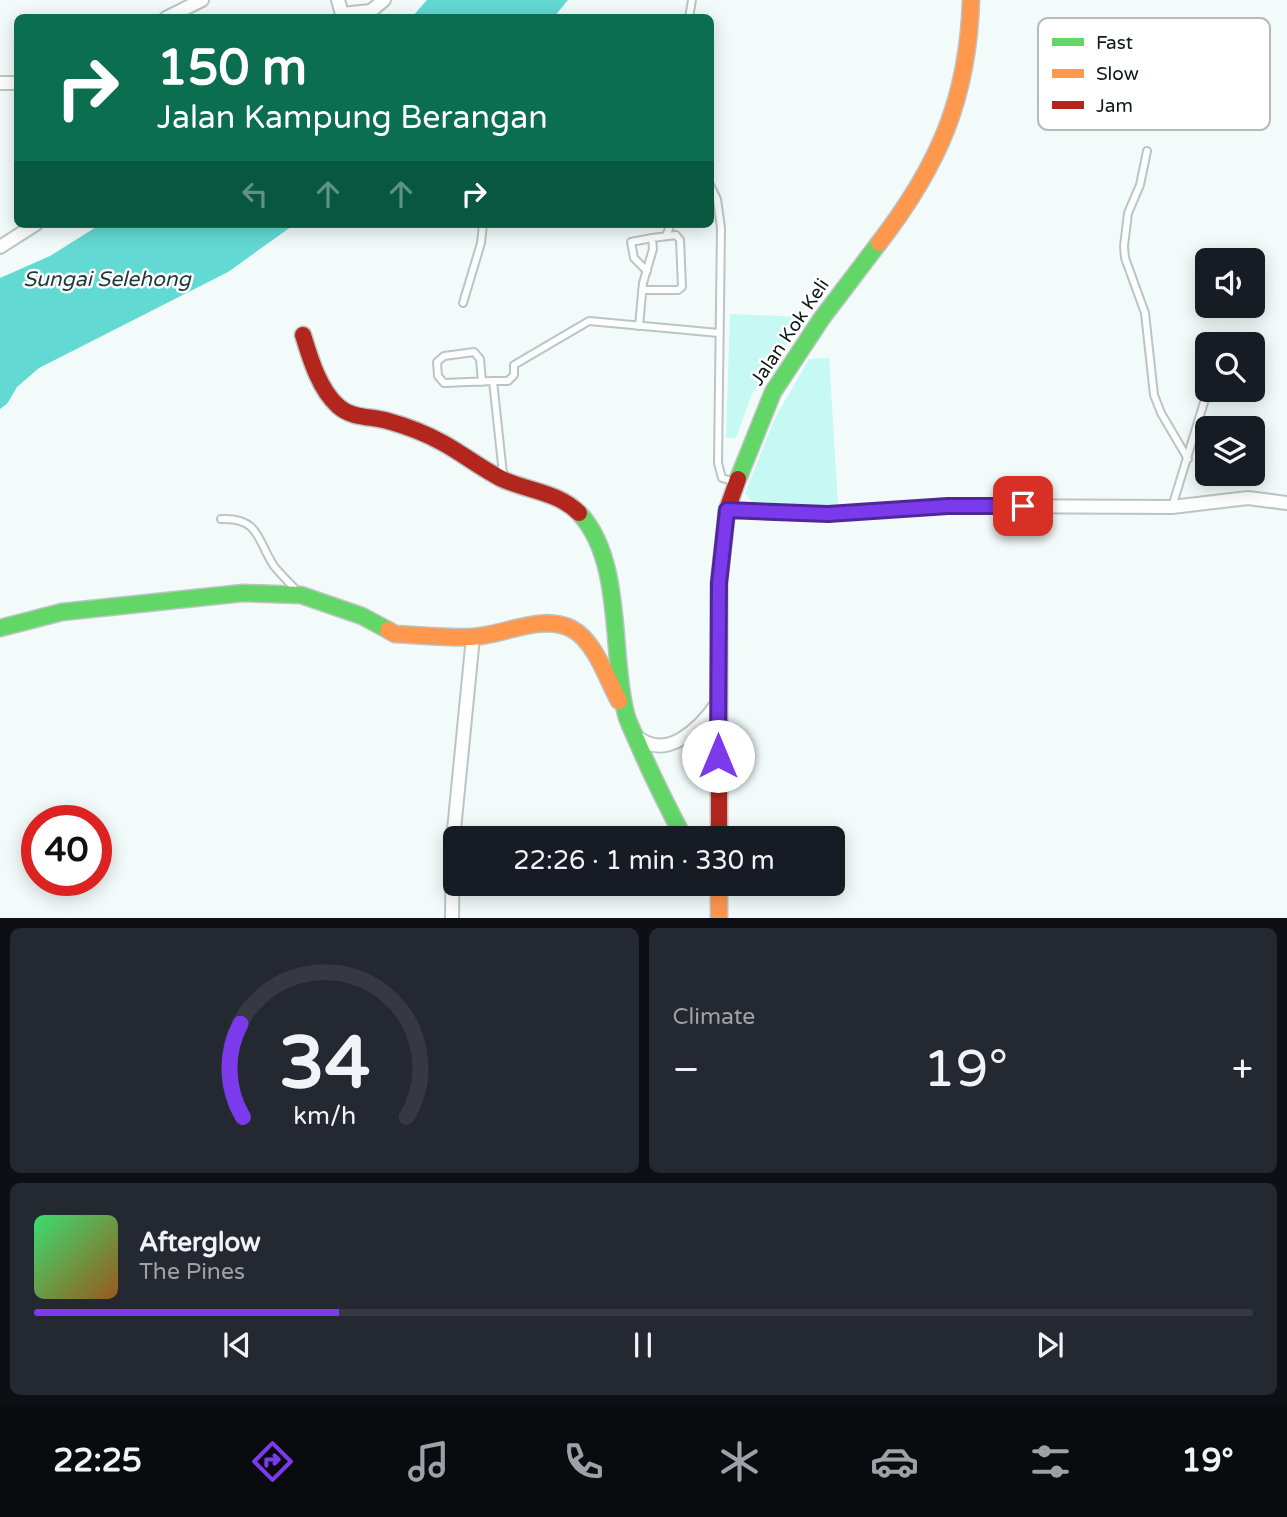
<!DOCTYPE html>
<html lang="en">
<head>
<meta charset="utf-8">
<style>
	:root { --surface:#171b24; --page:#242831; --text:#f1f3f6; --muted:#9ea1a6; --line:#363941; --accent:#7c3aed }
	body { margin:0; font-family:"Varela Round",sans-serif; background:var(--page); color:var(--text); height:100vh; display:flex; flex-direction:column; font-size:26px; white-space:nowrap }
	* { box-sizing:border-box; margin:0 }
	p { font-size:23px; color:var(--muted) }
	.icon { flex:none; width:38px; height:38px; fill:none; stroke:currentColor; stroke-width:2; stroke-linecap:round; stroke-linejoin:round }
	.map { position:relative; height:918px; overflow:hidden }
	.side { display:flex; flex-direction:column; gap:10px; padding:10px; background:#0d0f14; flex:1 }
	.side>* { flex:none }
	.top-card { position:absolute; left:14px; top:14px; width:700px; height:214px; border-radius:10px; box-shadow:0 4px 18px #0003; background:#0b6e4f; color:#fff; overflow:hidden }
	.fabs { position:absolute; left:1195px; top:248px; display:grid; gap:14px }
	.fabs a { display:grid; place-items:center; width:70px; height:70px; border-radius:10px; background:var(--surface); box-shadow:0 4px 18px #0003; font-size:35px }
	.speed { position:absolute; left:21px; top:805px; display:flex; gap:14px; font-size:35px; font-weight:700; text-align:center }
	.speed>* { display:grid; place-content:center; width:91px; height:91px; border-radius:50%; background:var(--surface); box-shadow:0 4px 18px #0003; line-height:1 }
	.speed .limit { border:10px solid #d22; background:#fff; color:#111 }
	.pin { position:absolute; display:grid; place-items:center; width:60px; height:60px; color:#fff; margin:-30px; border-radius:14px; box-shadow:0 4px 10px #0006 }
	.me { position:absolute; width:77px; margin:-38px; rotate:0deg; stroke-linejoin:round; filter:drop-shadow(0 0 5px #0008) }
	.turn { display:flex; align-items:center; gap:24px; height:147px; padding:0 28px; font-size:32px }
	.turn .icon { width:91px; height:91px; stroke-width:2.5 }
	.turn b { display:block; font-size:49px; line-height:60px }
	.lanes { display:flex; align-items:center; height:66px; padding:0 28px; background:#0003; justify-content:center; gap:35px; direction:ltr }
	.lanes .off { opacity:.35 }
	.big { font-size:52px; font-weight:600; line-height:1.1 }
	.side .tile { flex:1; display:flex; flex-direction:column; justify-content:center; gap:10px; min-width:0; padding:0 24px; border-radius:10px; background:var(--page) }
	.side .dial { align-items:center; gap:0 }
	.dial svg { height:182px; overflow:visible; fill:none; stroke:var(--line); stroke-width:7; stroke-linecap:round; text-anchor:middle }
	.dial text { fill:var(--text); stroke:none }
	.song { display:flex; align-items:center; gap:21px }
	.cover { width:84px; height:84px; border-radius:10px; background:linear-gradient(135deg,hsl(140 70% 55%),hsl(30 70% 35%)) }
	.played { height:7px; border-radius:4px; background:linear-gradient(90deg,var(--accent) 25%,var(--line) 25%) }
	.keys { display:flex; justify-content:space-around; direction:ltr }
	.heat { display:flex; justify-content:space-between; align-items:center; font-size:38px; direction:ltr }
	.side .tiles { flex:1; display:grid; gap:10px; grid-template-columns:1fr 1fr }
	.tile:last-child { grid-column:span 2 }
	.trip { position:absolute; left:443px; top:826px; width:402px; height:70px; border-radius:10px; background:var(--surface); box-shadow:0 4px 18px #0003; font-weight:600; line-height:70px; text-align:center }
	.menu { display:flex; height:112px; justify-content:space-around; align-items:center; background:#090b0e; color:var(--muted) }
	.menu .icon { width:49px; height:49px }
	.menu .current { color:var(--accent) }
	.menu b { font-size:32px; color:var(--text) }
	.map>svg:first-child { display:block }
</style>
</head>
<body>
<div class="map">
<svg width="1287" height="919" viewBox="0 0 1287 919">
	<rect width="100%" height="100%" fill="#f2fafa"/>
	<!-- green -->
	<g fill="#c6f8f4">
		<path d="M 730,314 L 802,317 L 800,324 L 752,394 L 736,438 L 726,438 Z"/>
		<path d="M 829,358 L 838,505 L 753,503 L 745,493 L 775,418 L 809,359 Z"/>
	</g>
	<!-- water -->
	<g fill="#63d9d4">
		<path d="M 427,0 L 568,0 L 554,17 L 412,17 Z"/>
		<path d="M 101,224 L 295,224 L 228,272 L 39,368 L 17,387 L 7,404 L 0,409 L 0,278 L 50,256 Z"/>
	</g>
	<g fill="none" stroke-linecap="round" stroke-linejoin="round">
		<defs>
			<g id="lane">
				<path d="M 689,18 L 692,0"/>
				<path d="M 1147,151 L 1140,185 L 1128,213 L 1124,246 L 1125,258 L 1145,313 L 1154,395 L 1161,413 L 1188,459"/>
				<path d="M 710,185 L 717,199 L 721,228 L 718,463 L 722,478 L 735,482"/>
				<path d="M 666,236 L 671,224"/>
				<path d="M 647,271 L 634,258 L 631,242 L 652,238"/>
				<path d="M 463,303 L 481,243 L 483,224"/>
				<path d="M 639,326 L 643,283 L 653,249 L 652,238 L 676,235 L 680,240 L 682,287 L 678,290 L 642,290"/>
				<path d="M 493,381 L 508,381 L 514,375 L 514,365 L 589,321 L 719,333"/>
				<path d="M 482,382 L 480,359 L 474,352 L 444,356 L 437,362 L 438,376 L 444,383 L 493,381 L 503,474"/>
				<path d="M 1172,507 L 1205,399"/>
				<path d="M 221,519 C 260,517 257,541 274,566 C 281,575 290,583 297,591"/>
				<path d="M 452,892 L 524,884"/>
			</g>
			<g id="street">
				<path d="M 338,0 L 342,14 L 371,11"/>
				<path d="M 366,15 L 384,0"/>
				<path d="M 166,18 L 202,0"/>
				<path d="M 2,83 L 18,83"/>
				<path d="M 0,247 L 36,224"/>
				<path d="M 727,510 L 828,514 L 948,506 L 1172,507 L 1248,498 L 1287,503"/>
				<path d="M 635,735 C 665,763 700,729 718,702"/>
				<path d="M 452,919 L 453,840 L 473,637"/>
			</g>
			<g id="fast">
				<path d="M 738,479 L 773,392 L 822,318 L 879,243"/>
				<path d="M 579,513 C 623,559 611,652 625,710 C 627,721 633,731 637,741 C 651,774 667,806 684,838"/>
				<path d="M 0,628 L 62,612 L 243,593 L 301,595 L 362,616 L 388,630"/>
			</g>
			<g id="slow">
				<path d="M 879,243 C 939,165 968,98 971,0"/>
				<path d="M 388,630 L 395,634 C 420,635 446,638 471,637 C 503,636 541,613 572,629 C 595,641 607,679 619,701"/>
				<path d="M 719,884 L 719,919"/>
			</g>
			<g id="jam">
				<path d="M 303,335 C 310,358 319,389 338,406 C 352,419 372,416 388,421 C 406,426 427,434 443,443 C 463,454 482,469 502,479 C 528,491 558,492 579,513"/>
				<path d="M 719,838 L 719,583 L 727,510 L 738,479"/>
			</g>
		</defs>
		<!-- lane casing -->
		<use href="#lane" stroke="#bcc4c4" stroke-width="10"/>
		<!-- street casing -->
		<use href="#street" stroke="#bcc4c4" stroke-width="16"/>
		<!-- fast casing -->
		<use href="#fast" stroke="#bcc4c4" stroke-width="19"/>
		<!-- slow casing -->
		<use href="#slow" stroke="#bcc4c4" stroke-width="19"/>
		<!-- jam casing -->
		<use href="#jam" stroke="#bcc4c4" stroke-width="19"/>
		<!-- lane -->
		<use href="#lane" stroke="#fdfefe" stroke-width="6"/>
		<!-- street -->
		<use href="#street" stroke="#fdfefe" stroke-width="12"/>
		<!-- fast -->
		<use href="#fast" stroke="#63d668" stroke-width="16"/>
		<!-- slow -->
		<use href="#slow" stroke="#ff974d" stroke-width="16"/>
		<!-- jam -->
		<use href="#jam" stroke="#b3261e" stroke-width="16"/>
	</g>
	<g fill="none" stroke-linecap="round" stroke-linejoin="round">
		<defs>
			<path id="route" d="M 718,756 L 719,583 L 727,510 L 828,514 L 948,506 L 1023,506"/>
		</defs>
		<!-- route casing -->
		<use href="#route" stroke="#51269a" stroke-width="18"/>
		<!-- route -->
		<use href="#route" stroke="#7c3aed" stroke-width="12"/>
	</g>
	<g text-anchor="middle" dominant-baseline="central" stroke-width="5" stroke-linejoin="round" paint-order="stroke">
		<!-- street labels -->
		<g font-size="19" fill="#101a19" stroke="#fff">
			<text transform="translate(790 332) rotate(-56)">Jalan Kok Keli</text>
		</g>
		<!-- water labels -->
		<g font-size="21" font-style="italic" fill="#213a39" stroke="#fff">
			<text x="107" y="279">Sungai Selehong</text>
		</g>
	</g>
	<!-- legend -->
	<rect x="1038" y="18" width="232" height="112" rx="10" fill="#fff" stroke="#b7baba" stroke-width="2"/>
	<rect x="1052" y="38" width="32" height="8" fill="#63d668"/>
	<rect x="1052" y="69" width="32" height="9" fill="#ff974d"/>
	<rect x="1052" y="101" width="32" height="8" fill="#b3261e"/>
	<g font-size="19" fill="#101a19">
		<text x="1096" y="49">Fast</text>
		<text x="1096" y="80">Slow</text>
		<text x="1096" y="112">Jam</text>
	</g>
</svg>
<div class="fabs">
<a><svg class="icon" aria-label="sound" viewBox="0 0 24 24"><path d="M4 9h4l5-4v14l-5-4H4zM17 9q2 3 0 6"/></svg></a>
<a><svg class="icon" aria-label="search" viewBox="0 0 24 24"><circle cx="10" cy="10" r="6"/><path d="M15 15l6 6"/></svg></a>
<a><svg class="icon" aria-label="layers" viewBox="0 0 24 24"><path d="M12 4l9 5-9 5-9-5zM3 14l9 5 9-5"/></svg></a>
</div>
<div class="speed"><div class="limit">40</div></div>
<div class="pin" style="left:1023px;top:506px;background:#d93025"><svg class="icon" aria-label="arrive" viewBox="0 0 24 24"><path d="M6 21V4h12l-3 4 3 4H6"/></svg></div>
<svg class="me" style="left:718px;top:756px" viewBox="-20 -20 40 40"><circle r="19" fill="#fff"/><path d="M0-13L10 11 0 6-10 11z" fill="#7c3aed"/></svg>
<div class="trip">22:26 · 1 min · 330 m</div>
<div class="top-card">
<div class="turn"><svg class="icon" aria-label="right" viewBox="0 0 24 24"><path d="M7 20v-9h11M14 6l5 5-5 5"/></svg><div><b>150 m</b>Jalan Kampung Berangan</div></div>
<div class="lanes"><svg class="icon off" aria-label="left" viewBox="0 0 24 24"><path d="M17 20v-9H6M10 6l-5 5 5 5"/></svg><svg class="icon off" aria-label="ahead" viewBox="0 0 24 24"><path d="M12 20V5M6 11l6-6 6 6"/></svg><svg class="icon off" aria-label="ahead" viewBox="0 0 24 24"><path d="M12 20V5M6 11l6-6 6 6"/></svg><svg class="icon" aria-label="right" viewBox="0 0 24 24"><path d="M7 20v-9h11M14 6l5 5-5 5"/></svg></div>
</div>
</div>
<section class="side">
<div class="tiles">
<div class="tile dial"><svg viewBox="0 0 100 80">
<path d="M14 69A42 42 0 1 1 86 69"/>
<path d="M14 69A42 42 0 0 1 13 28" stroke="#7c3aed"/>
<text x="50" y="56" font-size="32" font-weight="700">34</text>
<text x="50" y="72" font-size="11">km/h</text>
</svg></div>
<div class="tile"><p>Climate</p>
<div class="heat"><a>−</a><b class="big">19°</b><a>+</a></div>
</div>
<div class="tile">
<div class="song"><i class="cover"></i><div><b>Afterglow</b><p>The Pines</p></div></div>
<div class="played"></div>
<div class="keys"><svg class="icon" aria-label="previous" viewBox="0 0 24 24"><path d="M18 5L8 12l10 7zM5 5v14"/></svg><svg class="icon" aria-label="pause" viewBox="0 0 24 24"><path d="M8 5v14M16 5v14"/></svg><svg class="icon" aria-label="next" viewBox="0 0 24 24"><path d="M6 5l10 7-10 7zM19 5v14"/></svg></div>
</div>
</div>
</section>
<nav class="menu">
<b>22:25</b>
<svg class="icon current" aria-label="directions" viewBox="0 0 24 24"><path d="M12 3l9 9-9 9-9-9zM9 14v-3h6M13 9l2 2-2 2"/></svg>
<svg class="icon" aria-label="music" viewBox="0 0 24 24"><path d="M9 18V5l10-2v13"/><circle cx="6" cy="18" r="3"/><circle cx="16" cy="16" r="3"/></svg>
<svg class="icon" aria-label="phone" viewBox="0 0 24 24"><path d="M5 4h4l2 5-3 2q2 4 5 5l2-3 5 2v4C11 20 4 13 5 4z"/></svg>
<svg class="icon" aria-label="climate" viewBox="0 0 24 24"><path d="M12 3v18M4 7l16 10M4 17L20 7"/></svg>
<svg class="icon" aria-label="car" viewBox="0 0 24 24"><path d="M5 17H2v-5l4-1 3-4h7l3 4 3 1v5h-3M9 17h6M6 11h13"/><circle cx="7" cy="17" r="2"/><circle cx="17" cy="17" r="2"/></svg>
<svg class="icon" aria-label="filters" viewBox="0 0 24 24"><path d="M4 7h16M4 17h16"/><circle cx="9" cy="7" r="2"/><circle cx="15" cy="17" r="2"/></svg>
<b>19°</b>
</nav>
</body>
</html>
